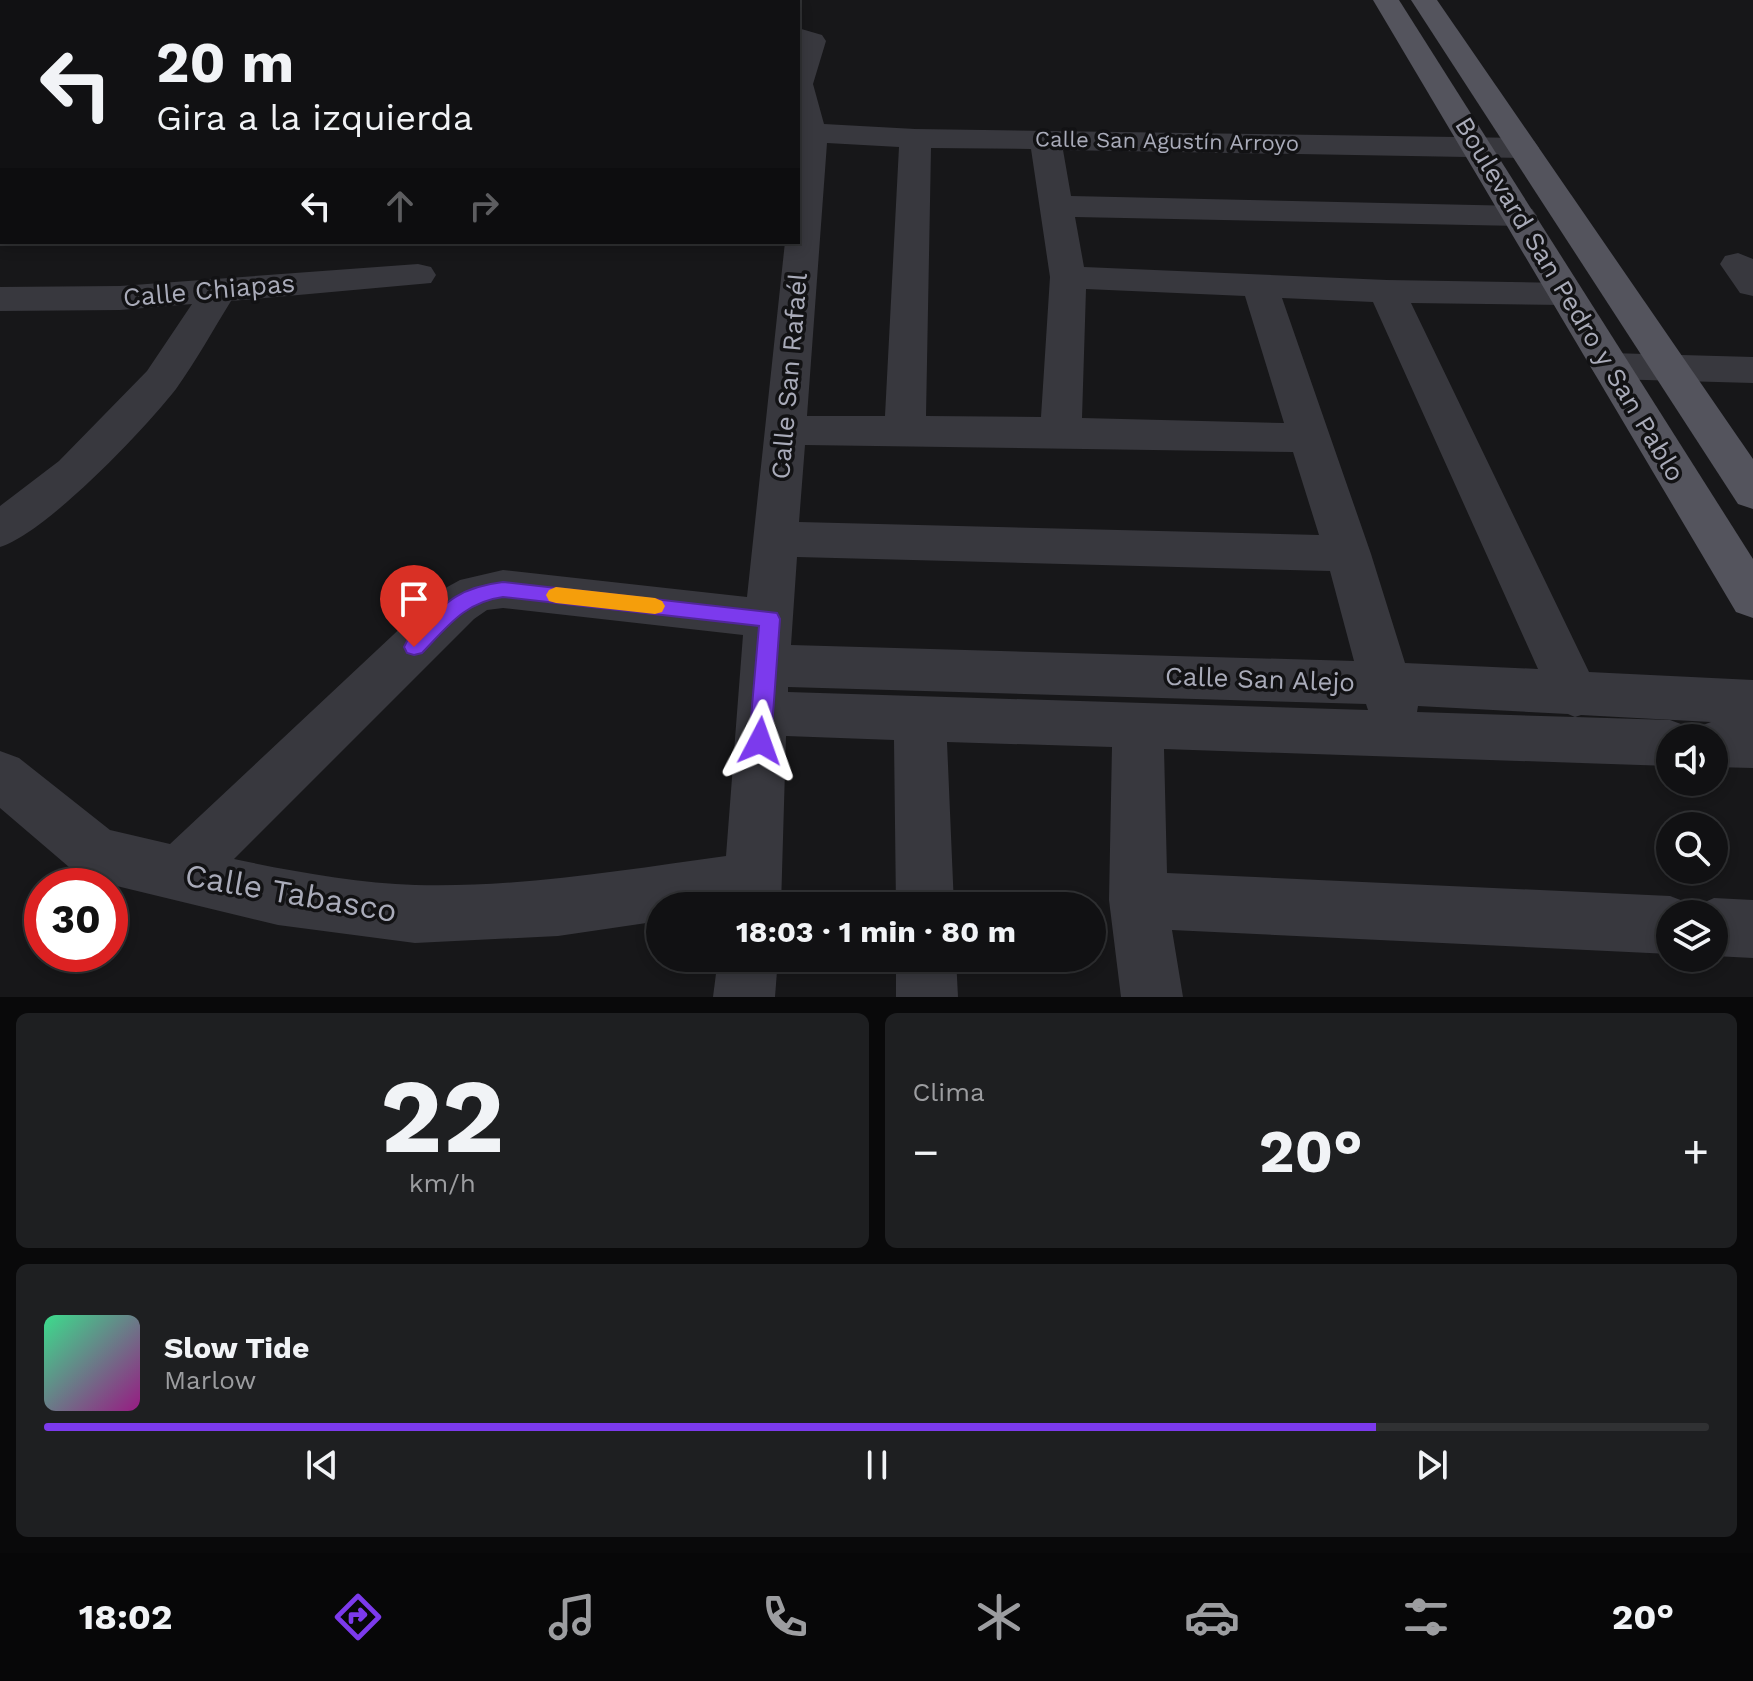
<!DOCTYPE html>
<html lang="es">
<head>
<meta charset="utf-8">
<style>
	:root { --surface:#111113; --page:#1e1f21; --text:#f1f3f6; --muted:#9c9da0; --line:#303133; --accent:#7c3aed }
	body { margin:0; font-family:"Work Sans",sans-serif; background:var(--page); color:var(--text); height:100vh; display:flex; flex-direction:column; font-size:30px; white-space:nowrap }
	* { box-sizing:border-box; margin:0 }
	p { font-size:26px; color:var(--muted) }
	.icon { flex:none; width:44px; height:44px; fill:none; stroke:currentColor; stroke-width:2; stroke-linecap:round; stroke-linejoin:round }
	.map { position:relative; height:997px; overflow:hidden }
	.side { display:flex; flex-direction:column; gap:16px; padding:16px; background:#09090a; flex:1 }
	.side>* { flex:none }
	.top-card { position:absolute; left:0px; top:0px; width:800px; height:244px; box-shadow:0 4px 12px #0003,0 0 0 2px var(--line); background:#111113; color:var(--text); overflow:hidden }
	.controls { position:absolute; left:1656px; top:724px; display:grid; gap:16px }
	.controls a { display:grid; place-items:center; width:72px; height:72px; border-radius:50%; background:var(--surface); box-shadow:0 4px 12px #0003,0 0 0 2px var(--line); font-size:40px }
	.speed { position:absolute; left:24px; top:868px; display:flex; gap:16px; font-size:40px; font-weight:700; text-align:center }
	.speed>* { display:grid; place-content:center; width:104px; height:104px; border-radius:50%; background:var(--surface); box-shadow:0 4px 12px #0003,0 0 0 2px var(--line); line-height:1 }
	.speed .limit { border:12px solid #d22; background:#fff; color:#111 }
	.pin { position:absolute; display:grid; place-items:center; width:68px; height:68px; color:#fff; margin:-82px -34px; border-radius:50% 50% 50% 0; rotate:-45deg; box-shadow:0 0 8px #0007 }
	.pin .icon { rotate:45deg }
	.me { position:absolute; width:88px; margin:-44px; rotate:4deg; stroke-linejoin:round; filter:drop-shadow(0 0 6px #0008) }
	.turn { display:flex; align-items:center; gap:28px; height:168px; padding:0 24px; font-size:36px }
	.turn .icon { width:104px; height:104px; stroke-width:2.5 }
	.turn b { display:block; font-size:56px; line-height:68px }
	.lanes { display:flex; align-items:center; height:76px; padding:0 24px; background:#0003; justify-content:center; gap:40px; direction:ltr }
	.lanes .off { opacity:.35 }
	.big { font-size:60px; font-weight:700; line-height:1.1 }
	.side .card { flex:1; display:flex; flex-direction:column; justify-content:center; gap:12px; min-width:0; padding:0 28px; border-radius:12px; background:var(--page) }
	.side .dial { align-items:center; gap:0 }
	.dial b { font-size:104px; line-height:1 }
	.song { display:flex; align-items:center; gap:24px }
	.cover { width:96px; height:96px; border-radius:12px; background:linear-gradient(135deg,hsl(150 70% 55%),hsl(310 70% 35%)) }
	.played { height:8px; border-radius:4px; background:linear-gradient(90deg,var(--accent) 80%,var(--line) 80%) }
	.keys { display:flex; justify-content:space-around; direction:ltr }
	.heat { display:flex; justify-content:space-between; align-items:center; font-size:44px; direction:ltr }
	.side .tiles { flex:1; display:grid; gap:16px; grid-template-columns:1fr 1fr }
	.card:last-child { grid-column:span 2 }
	.trip { position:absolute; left:646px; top:892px; width:460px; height:80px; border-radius:40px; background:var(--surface); box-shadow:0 4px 12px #0003,0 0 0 2px var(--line); font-weight:700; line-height:80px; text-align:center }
	.tabs { display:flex; height:128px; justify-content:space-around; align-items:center; background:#070708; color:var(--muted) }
	.tabs .icon { width:56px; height:56px }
	.tabs .active { color:var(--accent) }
	.tabs b { font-size:36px; color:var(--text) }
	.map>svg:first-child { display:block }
</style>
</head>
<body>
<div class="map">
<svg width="1753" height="997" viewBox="0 0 1753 997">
	<rect width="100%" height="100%" fill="#171719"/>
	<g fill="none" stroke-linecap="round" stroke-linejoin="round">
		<!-- minor -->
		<g fill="#38383e" fill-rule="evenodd">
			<path d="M 798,28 L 822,35 L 826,41 L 813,84 L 824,124 L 915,129 L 1523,138 L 1534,141 L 1539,148 L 1534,155 L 1523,158 L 1063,150 L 1071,196 L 1520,206 L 1532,209 L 1537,216 L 1532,223 L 1520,226 L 1075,217 L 1084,267 L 1387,280 L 1566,283 L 1579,286 L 1584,294 L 1579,302 L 1566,305 L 1411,303 L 1589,672 L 1753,680 L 1753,768 L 1714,767 L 1714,738 L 1670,738 L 1670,766 L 1164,749 L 1167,873 L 1670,896 L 1691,904 L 1692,908 L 1714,898 L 1753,900 L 1753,958 L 1714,956 L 1714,914 L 1670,914 L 1670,954 L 1172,930 L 1183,997 L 1121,997 L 1109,900 L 1112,747 L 947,742 L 954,906 L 896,906 L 894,740 L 786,736 L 781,906 L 660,906 L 660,921 L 558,936 L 415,943 L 278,925 L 96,881 L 76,873 L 0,808 L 0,751 L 19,758 L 110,830 L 170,844 L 440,591 L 460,580 L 503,570 L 747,597 L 785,242 L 798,242 ZM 827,143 L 899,147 L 885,416 L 807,416 ZM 931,148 L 1031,149 L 1050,277 L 1041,417 L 926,416 ZM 1086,289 L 1245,296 L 1284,423 L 1082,418 ZM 1282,298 L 1373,302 L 1538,669 L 1405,663 L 1371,554 ZM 805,445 L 1293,452 L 1319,535 L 799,522 ZM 797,557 L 1330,571 L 1354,661 L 791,645 ZM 503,608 L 743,635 L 726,856 C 624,870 518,888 415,885 C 358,883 290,871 234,859 L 474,619 L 487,610 ZM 788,687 L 1366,704 L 1368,710 L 788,692 ZM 1418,706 L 1568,714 L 1575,717 L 1417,712 ZM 1581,715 L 1711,722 L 1695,728 L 1692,734 L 1689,727 L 1670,720 L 1575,717 Z"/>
			<path d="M 2,82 L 2,100 L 0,101 L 0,83 Z"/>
			<path d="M 1738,253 L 1753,259 L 1753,296 L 1740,293 L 1720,264 L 1725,256 Z"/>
			<path d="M 418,264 L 431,267 L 436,275 L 431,283 L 231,301 C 213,330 196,361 176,389 C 144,430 47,532 0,547 L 0,506 L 59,461 L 147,371 L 192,304 L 120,310 L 0,311 L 0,287 L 120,286 Z"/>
			<path d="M 1610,353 L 1753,357 L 1753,383 L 1610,379 L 1596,375 L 1590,366 L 1596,357 Z"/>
			<path d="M 718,958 L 778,958 L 775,997 L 713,997 Z"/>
			<path d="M 896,958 L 956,958 L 958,997 L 896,997 Z"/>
		</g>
		<!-- major -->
		<g fill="#54545d" fill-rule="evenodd">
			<path d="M 1373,0 L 1399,0 L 1753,559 L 1753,618 L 1736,612 Z"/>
			<path d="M 1411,0 L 1437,0 L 1753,459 L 1753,509 L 1738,504 Z"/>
		</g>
	</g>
	<!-- route -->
	<path fill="#7c3aed" stroke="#51269a" stroke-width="2" d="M 503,582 L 777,613 L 780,619 L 771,741 L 768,747 L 760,750 L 753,747 L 749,741 L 759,626 L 503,597 C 465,602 448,626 422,653 L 414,655 L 407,653 L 404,647 L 407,641 C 442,607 453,588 503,582 Z"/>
	<!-- slow -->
	<path fill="#f59e0b" d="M 556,587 L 655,598 L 662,601 L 665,606 L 662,612 L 655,614 L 556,603 L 549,601 L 546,595 L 549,590 Z"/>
	<g text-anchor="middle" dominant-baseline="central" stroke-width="7" stroke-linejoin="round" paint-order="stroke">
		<!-- far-street labels -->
		<g font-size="22" fill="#a9abb9" stroke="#121214">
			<text transform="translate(1167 141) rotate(1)">Calle San Agustín Arroyo</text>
		</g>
		<!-- street labels -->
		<g font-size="26" fill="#a9abb9" stroke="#121214">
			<text transform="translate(209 290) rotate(-5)">Calle Chiapas</text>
			<text transform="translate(1570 299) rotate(59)">Boulevard San Pedro y San Pablo</text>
			<text transform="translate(789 376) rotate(-85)">Calle San Rafaél</text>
			<text transform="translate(1260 679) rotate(2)">Calle San Alejo</text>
		</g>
		<!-- near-street labels -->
		<g font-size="32" fill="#a9abb9" stroke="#121214">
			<text transform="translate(291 893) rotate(10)">Calle Tabasco</text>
		</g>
	</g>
</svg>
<div class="controls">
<a><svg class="icon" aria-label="sound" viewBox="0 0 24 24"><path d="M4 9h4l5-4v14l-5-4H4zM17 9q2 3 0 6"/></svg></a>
<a><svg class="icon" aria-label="search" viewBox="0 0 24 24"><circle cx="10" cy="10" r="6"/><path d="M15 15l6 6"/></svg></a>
<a><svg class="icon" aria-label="layers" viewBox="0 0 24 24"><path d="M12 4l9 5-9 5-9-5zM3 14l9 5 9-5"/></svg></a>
</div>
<div class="speed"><div class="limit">30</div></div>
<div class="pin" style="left:414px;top:647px;background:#d93025"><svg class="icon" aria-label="arrive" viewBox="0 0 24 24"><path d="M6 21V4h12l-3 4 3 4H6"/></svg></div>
<svg class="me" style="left:760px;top:741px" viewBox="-20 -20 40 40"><path d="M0-17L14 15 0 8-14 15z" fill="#7c3aed" stroke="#fff" stroke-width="4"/></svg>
<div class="trip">18:03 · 1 min · 80 m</div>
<div class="top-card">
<div class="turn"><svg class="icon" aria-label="left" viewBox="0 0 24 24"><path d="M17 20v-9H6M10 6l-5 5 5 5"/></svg><div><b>20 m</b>Gira a la izquierda</div></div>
<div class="lanes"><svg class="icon" aria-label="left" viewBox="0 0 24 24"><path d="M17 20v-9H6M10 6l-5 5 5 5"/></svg><svg class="icon off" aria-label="ahead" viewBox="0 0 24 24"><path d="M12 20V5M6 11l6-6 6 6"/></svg><svg class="icon off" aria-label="right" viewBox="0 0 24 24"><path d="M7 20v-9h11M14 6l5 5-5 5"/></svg></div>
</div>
</div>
<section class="side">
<div class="tiles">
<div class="card dial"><b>22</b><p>km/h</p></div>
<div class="card"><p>Clima</p>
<div class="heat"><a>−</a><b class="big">20°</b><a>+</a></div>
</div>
<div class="card">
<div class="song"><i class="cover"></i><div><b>Slow Tide</b><p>Marlow</p></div></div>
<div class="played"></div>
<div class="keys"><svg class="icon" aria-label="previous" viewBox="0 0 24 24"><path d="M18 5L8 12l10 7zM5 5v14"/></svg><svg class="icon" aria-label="pause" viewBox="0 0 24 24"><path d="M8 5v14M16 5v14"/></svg><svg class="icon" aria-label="next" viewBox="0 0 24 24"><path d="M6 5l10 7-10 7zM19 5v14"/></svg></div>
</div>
</div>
</section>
<nav class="tabs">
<b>18:02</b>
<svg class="icon active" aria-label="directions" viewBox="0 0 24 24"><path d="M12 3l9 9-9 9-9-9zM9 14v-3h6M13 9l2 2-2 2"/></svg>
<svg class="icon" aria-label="music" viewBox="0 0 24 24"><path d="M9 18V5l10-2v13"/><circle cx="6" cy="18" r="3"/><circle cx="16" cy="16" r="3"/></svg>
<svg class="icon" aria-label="phone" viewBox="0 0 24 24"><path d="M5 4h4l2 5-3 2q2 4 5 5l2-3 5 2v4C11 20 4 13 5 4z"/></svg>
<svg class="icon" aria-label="climate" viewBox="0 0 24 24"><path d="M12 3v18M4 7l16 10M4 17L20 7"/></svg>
<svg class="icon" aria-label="car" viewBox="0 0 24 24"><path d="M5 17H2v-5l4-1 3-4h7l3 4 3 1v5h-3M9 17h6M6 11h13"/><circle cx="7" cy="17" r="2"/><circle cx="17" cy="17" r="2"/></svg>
<svg class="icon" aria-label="filters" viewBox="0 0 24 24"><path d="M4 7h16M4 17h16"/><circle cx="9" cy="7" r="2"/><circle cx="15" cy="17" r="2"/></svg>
<b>20°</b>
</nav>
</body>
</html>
